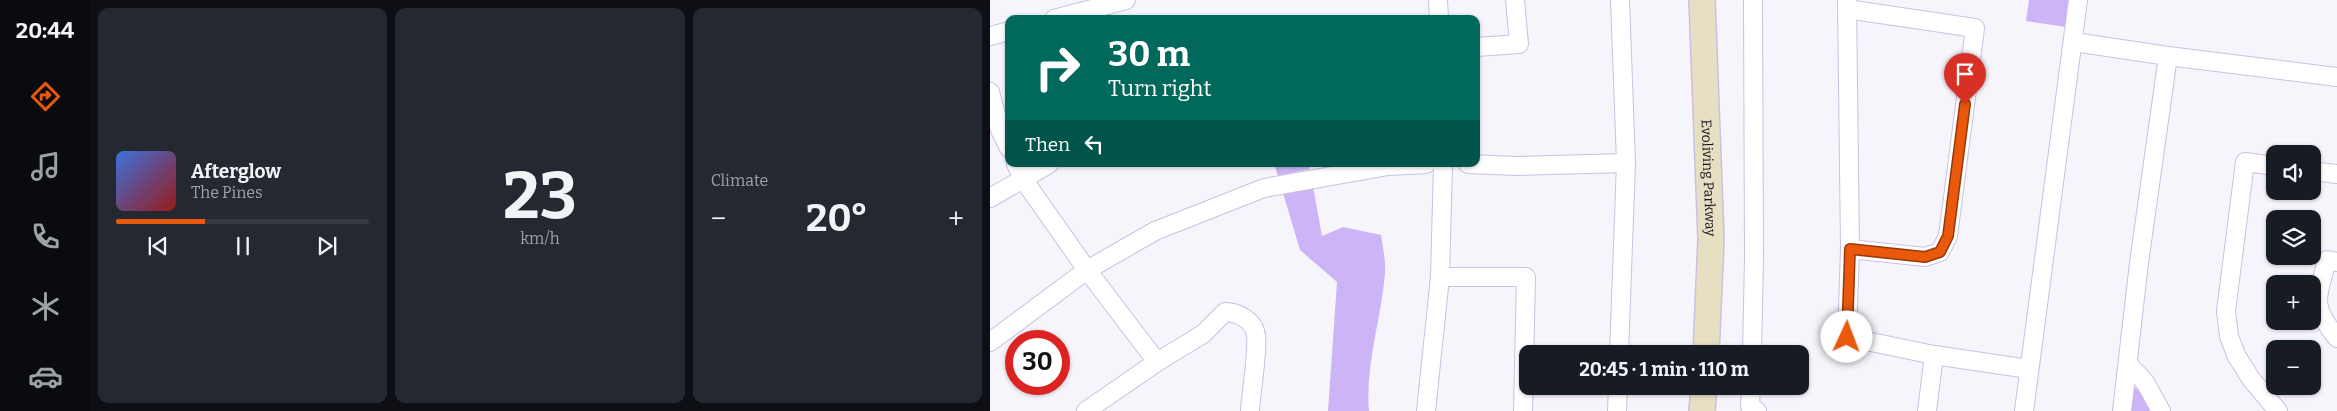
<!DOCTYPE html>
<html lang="en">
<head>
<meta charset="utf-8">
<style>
	:root { --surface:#171b24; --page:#242831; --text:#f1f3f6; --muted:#9ea1a6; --line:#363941; --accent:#ea580c }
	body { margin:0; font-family:Bitter,serif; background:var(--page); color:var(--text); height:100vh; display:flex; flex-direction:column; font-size:19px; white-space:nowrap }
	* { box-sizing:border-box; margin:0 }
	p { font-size:16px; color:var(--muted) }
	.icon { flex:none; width:28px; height:28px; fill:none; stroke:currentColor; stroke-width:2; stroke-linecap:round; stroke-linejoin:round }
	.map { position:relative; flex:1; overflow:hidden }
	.panel { display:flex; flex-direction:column; gap:8px; padding:8px; background:#0d0f14; width:900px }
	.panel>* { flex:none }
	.banner { position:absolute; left:15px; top:15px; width:475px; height:152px; border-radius:10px; box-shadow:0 1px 4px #0004; background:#00695c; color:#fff; overflow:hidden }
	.controls { position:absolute; left:1276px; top:145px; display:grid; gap:10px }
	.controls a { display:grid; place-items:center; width:55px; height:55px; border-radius:10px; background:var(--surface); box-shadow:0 1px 4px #0004; font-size:25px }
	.speed { position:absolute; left:15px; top:330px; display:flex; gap:10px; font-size:25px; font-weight:700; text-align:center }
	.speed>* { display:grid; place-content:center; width:65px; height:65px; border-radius:50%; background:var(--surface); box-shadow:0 1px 4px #0004; line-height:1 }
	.speed .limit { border:8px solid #d22; background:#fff; color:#111 }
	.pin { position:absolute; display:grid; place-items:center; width:42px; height:42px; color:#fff; margin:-51px -21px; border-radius:50% 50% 50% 0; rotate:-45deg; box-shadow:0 0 5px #0007 }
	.pin .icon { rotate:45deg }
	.me { position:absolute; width:55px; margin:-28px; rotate:2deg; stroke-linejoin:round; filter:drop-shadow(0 0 4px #0008) }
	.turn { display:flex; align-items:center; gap:18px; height:105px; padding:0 20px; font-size:22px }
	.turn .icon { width:65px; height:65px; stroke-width:2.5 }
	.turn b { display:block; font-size:35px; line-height:42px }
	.then { display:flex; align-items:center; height:48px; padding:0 20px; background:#0003; gap:10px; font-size:19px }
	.big { font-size:38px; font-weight:700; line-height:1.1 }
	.panel .card { flex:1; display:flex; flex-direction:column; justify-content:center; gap:8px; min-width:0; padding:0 18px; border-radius:10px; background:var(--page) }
	.panel .dial { align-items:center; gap:0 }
	.dial b { font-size:65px; line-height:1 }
	.song { display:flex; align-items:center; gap:15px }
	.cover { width:60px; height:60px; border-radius:8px; background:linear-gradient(135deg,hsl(220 70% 55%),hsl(0 70% 35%)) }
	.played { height:5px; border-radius:2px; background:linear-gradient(90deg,var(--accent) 35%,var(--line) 35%) }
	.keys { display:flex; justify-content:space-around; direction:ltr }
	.heat { display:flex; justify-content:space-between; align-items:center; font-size:28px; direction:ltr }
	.panel .tiles { flex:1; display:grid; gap:8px; grid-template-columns:repeat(3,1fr) }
	.trip { position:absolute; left:529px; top:345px; width:290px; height:50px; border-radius:10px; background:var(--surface); box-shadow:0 1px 4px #0004; font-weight:700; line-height:50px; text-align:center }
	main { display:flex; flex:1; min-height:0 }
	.tabs { display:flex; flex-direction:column; width:90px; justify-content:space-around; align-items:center; background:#090b0e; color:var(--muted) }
	.tabs .icon { width:35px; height:35px }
	.tabs .current { color:var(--accent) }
	.tabs b { font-size:22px; color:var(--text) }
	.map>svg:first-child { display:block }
</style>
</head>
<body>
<main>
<nav class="tabs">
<b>20:44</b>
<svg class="icon current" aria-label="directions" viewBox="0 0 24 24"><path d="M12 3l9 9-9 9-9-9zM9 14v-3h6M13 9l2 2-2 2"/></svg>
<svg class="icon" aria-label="music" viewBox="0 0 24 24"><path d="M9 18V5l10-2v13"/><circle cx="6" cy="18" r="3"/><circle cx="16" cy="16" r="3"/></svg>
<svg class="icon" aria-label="phone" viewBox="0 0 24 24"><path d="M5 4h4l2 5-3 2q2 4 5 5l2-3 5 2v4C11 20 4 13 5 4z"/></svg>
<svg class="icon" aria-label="climate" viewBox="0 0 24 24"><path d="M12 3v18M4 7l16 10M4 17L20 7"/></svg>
<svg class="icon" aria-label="car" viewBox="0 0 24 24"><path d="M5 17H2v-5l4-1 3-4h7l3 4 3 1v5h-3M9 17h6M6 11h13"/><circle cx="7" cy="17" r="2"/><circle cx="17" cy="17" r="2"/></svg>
</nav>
<section class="panel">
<div class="tiles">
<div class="card">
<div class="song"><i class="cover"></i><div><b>Afterglow</b><p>The Pines</p></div></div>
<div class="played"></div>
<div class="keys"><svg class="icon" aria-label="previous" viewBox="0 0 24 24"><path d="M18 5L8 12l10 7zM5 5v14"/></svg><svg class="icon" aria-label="pause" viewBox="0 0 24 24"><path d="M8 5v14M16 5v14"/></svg><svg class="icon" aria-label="next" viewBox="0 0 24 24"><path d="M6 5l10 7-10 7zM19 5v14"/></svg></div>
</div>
<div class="card dial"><b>23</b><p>km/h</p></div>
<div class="card"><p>Climate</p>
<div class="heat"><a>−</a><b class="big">20°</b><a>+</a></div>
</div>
</div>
</section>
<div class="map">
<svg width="1347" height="411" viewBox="0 0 1347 411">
	<rect width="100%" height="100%" fill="#f7f5fc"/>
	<!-- green -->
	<g fill="#cdb4f6">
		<path d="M 1039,0 L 1081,0 L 1077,27 L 1036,21 Z"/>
		<path d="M 284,164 L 319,164 L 320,169 L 288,176 Z"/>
		<path d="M 323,186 L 332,236 L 353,227 L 391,235 C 393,248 396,261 395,274 C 391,320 375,365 379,411 L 338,411 L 347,282 L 310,250 L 293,193 Z"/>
		<path d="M 1140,384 L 1150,391 L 1165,411 L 1136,411 Z"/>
	</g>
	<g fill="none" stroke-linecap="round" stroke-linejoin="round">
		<defs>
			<g id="street">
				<path d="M 448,0 L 449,19"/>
				<path d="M 857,0 L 860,249 L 857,337 L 944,355 L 1039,369"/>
				<path d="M 857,9 L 985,28 L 958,236 L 950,252 L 935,257 L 860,249"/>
				<path d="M 64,19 L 136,0"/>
				<path d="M 0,36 L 19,31"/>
				<path d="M 1084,42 L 1178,56 L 1347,77"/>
				<path d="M 486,47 L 529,44 L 525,0"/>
				<path d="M 0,92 L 10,130 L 19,148"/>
				<path d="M 26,164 L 33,179 L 97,270 L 167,362"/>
				<path d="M 478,164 L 527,166 L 636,163"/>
				<path d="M 1285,166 L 1255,162 L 1236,311 L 1239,336 L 1246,355 L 1261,379 L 1288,411"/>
				<path d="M 1322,171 L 1347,174"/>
				<path d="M 0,198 L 59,164"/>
				<path d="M 1347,262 L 1337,260 C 1327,300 1320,304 1347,338"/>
				<path d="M 450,277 L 536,277 L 533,411"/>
				<path d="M 0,342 L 97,270 L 165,231 L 274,188 L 398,166 L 436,164"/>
				<path d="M 629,354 L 636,163 L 630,0"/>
				<path d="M 762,354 L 764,256 L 763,0"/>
				<path d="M 1138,364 L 1155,382 L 1171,411"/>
				<path d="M 761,386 L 760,406 L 767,411"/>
				<path d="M 96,411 L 167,362 L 213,334 L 235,312 C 248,312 265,321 266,336 C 268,355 261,391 260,411"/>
				<path d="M 436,411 L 450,277 L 453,164"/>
				<path d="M 627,411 L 628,386"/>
				<path d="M 937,411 L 944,355"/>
				<path d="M 1034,411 L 1088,0"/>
				<path d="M 1132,411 L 1149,263 L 1178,56"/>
			</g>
			<g id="secondary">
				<path id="s1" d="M 712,0 L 721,239 L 716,354"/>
				<path d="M 712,411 L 714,386"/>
			</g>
		</defs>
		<!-- street casing -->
		<use href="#street" stroke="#cbc0e0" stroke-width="20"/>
		<!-- secondary casing -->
		<use href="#secondary" stroke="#cbc0e0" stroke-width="28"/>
		<!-- street -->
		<use href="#street" stroke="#fff" stroke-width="18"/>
		<!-- secondary -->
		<use href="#secondary" stroke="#e7dfc2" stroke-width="25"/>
	</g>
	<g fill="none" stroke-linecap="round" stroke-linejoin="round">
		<defs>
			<path id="route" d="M 857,337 L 860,249 L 935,257 L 950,252 L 958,236 L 975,104"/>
		</defs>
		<!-- route casing -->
		<use href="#route" stroke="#983908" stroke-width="12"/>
		<!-- route -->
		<use href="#route" stroke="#ea580c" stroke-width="9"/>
	</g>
	<g text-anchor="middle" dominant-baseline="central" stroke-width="5" stroke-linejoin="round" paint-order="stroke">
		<!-- street labels -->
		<g font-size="14" fill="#18131f" stroke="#fff">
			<text stroke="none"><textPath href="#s1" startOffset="178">Evoliving Parkway</textPath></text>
		</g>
	</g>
</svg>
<div class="controls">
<a><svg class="icon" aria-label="sound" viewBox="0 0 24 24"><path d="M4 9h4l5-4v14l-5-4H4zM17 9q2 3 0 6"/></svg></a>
<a><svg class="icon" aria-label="layers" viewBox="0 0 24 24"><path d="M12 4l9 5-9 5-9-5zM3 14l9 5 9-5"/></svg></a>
<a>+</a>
<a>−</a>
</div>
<div class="speed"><div class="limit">30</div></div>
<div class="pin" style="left:975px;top:104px;background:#d93025"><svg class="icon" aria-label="arrive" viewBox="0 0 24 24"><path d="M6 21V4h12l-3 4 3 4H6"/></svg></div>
<svg class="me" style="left:857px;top:337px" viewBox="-20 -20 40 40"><circle r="19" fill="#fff"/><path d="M0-13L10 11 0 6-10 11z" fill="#ea580c"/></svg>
<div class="trip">20:45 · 1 min · 110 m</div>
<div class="banner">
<div class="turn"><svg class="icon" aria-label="right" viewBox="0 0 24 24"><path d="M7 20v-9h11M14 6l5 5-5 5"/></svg><div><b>30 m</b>Turn right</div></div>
<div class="then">Then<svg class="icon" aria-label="left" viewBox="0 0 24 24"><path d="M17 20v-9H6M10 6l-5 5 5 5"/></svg></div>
</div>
</div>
</main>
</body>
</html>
